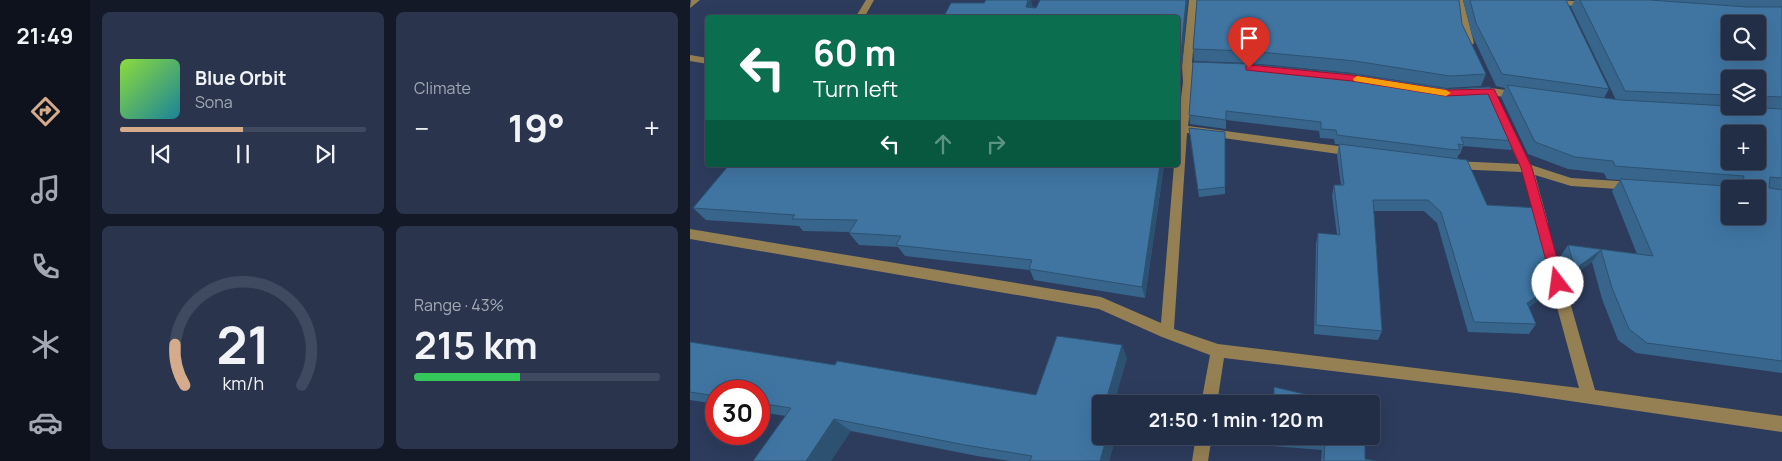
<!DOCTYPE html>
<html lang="en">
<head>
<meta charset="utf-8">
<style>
	:root { --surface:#222d46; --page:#2a354d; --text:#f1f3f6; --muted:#a2a8b3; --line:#3f495f; --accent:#d6ab8b }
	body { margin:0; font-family:Manrope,sans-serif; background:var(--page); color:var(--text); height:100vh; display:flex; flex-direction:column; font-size:19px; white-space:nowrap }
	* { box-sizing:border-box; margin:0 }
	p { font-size:16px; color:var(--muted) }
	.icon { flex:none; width:28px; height:28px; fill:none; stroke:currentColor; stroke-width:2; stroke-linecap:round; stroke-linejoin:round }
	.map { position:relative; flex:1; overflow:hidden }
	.sheet { display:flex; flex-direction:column; gap:12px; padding:12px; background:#131926; width:600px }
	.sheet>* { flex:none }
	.top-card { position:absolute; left:15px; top:15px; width:475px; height:152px; border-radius:5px; box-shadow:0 5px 20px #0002,0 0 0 1px var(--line); background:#0b6e4f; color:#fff; overflow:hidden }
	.tools { position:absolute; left:1031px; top:15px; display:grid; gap:10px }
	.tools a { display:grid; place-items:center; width:45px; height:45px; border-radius:5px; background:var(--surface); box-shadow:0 5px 20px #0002,0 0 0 1px var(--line); font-size:25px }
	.speed { position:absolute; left:15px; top:380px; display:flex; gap:10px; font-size:25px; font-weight:700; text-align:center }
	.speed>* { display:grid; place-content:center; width:65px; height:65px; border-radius:50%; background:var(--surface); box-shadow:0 5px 20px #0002,0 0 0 1px var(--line); line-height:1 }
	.speed .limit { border:8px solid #d22; background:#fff; color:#111 }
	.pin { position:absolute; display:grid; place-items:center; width:42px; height:42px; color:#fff; margin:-51px -21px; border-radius:50% 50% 50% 0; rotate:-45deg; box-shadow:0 0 5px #0007 }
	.pin .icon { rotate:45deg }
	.me { position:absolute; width:55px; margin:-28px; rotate:345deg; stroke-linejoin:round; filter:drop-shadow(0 0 4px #0008) }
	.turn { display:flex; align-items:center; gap:18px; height:105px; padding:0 25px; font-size:22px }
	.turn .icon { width:65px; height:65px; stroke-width:2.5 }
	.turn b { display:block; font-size:35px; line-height:42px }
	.lanes { display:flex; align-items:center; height:48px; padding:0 25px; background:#0003; justify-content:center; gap:25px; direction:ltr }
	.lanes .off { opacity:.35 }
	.big { font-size:38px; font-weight:700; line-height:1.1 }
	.sheet .widget { flex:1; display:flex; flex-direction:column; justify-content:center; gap:8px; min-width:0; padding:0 18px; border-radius:8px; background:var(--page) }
	.sheet .dial { align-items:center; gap:0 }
	.dial svg { height:130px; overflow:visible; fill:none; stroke:var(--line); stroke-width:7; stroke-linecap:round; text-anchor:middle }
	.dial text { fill:var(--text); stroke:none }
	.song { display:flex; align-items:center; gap:15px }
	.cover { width:60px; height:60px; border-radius:8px; background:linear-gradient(135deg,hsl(90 70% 55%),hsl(190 70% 35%)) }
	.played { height:5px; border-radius:2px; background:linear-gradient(90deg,var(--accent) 50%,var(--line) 50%) }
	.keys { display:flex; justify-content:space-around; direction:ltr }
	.heat { display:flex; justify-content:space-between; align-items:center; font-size:28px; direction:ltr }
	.charge { height:8px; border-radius:4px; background:linear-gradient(90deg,#34c759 43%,var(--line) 0) }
	.sheet .tiles { flex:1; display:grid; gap:12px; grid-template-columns:repeat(2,1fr) }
	.trip { position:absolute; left:402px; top:395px; width:288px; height:50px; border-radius:5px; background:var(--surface); box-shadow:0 5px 20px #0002,0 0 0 1px var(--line); font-weight:700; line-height:50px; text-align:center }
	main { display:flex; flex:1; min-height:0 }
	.menu { display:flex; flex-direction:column; width:90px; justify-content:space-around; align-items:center; background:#0e121c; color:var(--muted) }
	.menu .icon { width:35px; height:35px }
	.menu .active { color:var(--accent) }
	.menu b { font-size:22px; color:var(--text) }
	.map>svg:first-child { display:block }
</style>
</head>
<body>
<main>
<nav class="menu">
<b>21:49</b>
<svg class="icon active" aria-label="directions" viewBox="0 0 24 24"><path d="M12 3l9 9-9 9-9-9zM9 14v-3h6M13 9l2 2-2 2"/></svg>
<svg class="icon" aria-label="music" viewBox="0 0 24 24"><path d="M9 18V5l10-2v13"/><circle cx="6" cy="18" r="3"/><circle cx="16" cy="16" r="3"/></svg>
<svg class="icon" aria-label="phone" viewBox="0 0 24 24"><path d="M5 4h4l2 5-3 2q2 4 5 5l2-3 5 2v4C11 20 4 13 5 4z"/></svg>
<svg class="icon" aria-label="climate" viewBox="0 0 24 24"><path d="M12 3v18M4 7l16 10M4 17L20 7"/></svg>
<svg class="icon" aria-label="car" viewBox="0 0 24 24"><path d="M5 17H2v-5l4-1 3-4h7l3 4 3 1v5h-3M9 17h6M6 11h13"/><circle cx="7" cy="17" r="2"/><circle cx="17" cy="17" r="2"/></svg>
</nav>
<section class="sheet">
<div class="tiles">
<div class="widget">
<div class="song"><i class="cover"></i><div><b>Blue Orbit</b><p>Sona</p></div></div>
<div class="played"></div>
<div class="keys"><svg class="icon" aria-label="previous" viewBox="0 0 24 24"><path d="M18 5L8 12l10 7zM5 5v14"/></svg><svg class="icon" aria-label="pause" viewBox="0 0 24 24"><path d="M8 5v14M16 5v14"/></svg><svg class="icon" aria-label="next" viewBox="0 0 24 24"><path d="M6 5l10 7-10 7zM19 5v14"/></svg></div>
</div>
<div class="widget"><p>Climate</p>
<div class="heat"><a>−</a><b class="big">19°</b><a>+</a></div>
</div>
<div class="widget dial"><svg viewBox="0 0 100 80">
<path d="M14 69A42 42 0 1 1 86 69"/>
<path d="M14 69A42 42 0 0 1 8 44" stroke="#d6ab8b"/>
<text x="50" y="56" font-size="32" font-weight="700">21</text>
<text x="50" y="72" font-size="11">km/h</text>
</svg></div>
<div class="widget"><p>Range · 43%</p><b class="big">215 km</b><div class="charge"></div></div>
</div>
</section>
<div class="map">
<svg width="1092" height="461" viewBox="0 0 1092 461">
	<rect width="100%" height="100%" fill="#2d3c5d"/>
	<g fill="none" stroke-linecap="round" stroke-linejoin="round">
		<!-- minor -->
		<g fill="#958053" fill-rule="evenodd">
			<path d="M 10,0 L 0,8 L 1,0 Z"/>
			<path d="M 176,0 L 184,0 L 174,18 L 165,18 Z"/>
			<path d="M 499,0 L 507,0 L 502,63 L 519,64 L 524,67 L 519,70 L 502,69 L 503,82 L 498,126 L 663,148 L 669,152 L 663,156 L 497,133 L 484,329 L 528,344 L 889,388 L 856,267 L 858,263 L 863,262 L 868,263 L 870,267 L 905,390 L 1092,416 L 1092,432 L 826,393 L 534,358 L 527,404 L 511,404 L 520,355 L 472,337 L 409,309 L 0,239 L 0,229 L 411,297 L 471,323 L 484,165 L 488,165 L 488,122 L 493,82 L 492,66 Z"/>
			<path d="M 765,0 L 773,0 L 784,43 L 782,45 L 776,45 L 774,43 Z"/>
			<path d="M 836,0 C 851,0 894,0 904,4 L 900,7 L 840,3 Z"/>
			<path d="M 0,55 L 18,58 L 18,64 L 0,61 Z"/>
			<path d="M 801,88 L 830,92 L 835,95 L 830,98 C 821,97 783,95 780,92 L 785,89 Z"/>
			<path d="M 817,123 L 822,127 L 841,165 L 881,178 L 943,182 L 949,186 L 943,190 L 881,186 L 845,175 L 858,223 L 856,226 L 848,226 L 832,172 L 763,169 L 757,165 L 763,161 L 829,164 L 812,127 Z"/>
			<path d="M 506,436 L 522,436 L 518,461 L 502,461 Z"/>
		</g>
	</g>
	<!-- wall -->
	<g fill="#37658b" fill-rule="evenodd">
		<path d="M 773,0 L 876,0 L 919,89 L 914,98 L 926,100 L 881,7 L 885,0 L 1092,0 L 1092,373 L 946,353 L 928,340 L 912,299 L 902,262 L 876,280 L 870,257 L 878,245 L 947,254 L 922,191 L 930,180 L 917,179 L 914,173 L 878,169 L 838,154 L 811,97 L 815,88 L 806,86 L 782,35 ZM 1040,79 L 1068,79 L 1068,106 L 1040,106 Z"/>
		<path d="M 772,24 L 796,74 L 791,86 L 756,88 L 662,73 L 559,63 L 504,61 L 503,49 Z"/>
		<path d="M 503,62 L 825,141 L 821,150 L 773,146 L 770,154 L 769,154 L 767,159 L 797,205 L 869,281 L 861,291 L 839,307 L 846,324 L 839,334 L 778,332 L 747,223 L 734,211 L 684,211 L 692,331 L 688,340 L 624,334 L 626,244 L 628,233 L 647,235 L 642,196 L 644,185 L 651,185 L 647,155 L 649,144 L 656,145 L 645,144 L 644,139 L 630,138 L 629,131 L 536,120 L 536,129 L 500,124 L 499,115 Z"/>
		<path d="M 499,128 L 535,132 L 535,194 L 509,197 Z"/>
		<path d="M 474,165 L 455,298 L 344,280 L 340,270 L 215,256 L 208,247 L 169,245 L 159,233 L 160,232 L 113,231 L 109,226 L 16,220 L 3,208 Z"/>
		<path d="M 0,342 L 145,365 L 346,395 L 437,358 L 411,436 L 426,436 L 419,461 L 320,461 L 287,456 L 161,431 L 96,416 L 69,412 L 69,391 L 26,391 L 26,404 L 0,400 Z"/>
		<path d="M 582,436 L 675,436 L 675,459 L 686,461 L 631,461 L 632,450 L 582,446 Z"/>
	</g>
	<!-- shaded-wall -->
	<g fill="#2d5271">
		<path d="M 338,0 L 341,0 L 343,7 L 336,7 Z"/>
		<path d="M 496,0 L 498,0 L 491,77 L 490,65 Z"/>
		<path d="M 470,165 L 474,165 L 455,298 L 452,287 Z"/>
		<path d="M 911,250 L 902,262 L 876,280 L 885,269 Z"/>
		<path d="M 869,281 L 861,291 L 830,313 L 837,303 Z"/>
		<path d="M 432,345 L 437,358 L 424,404 L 415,404 Z"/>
		<path d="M 144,419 L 161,431 L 141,461 L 116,461 Z"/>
		<path d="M 417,436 L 426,436 L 419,461 L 410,461 Z"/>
	</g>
	<!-- building -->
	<g fill="#4075a2" stroke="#2d5271" fill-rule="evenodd">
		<path d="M 296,0 L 338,0 L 336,7 L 346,8 L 350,0 L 496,0 L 490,65 L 488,50 L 488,18 L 253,18 L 261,3 L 294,3 Z"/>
		<path d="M 507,0 L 769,0 L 772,24 L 796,74 L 760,76 L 665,61 L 559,51 L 503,49 Z"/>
		<path d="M 780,0 L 876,0 L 919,89 L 812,74 L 786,23 Z"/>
		<path d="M 890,0 L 960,0 L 1057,7 L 1092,7 L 1092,97 L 1068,96 L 1068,79 L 1040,79 L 1040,95 L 935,91 ZM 1040,24 L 1068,24 L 1068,51 L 1040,51 Z"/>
		<path d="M 503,62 L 559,64 L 664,74 L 759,89 L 800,87 L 825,141 L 771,137 L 774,145 L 768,144 L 770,150 L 757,149 L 647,135 L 646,130 L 631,129 L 631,122 L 536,111 L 536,120 L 499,115 Z"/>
		<path d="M 817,85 L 930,100 L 1092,109 L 1092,178 L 1080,177 L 1079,188 L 1092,190 L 1092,361 L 957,343 L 939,329 L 922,288 L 911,250 L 885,269 L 878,245 L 963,256 L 930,179 L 1052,187 L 1054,176 L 925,166 L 923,161 L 885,157 L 845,142 ZM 1040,134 L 1068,134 L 1068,161 L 1040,161 ZM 1040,189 L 1068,189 L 1068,216 L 1040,216 Z"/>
		<path d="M 499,128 L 535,132 L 535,187 L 508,190 Z"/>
		<path d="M 649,144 L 777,160 L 797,205 L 849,208 L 869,281 L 837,303 L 846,324 L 784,322 L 751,212 L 738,200 L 683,200 L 692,331 L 626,325 L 628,233 L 650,235 L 644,185 L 654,185 Z"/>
		<path d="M 39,165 L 470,165 L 452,287 L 339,269 L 342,260 L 206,245 L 211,236 L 159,233 L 167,220 L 102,219 L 105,215 L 3,208 Z"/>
		<path d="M 367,336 L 432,345 L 415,404 L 411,404 L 411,436 L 417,436 L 410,461 L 340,461 L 342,456 L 275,445 L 144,419 L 116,461 L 63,461 L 101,408 L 69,403 L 69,391 L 26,391 L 26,396 L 0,392 L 0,342 L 145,365 L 147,361 L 346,395 Z"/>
		<path d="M 584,387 L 658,404 L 584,404 Z"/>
		<path d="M 583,436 L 675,436 L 675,459 L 686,461 L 634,461 L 635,441 L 583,437 Z"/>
	</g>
	<!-- route -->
	<path fill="#e11d48" stroke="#92132f" d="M 559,65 L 662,75 L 756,90 L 804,89 L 842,168 L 874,283 L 872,287 L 863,287 L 862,283 L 831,168 L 798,94 L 756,96 L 662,81 L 556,70 L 556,66 Z"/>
	<!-- slow -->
	<path fill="#f59e0b" d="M 667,76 L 756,90 L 761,93 L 756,96 L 664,81 L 663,79 Z"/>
</svg>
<div class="tools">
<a><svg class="icon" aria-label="search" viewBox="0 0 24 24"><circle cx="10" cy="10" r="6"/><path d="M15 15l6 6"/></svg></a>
<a><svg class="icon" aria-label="layers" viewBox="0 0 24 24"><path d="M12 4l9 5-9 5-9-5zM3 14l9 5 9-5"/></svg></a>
<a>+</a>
<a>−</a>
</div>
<div class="speed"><div class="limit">30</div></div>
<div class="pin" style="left:559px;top:68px;background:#d93025"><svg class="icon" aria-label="arrive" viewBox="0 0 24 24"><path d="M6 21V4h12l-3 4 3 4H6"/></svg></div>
<svg class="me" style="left:868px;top:283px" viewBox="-20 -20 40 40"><circle r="19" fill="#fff"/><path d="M0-13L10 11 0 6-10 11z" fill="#e11d48"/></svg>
<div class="trip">21:50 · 1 min · 120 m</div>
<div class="top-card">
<div class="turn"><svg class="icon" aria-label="left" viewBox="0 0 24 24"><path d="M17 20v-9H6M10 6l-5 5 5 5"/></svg><div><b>60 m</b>Turn left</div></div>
<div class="lanes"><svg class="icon" aria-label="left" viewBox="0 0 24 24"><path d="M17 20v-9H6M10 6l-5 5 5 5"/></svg><svg class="icon off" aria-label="ahead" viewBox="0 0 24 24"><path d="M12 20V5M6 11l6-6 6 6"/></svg><svg class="icon off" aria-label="right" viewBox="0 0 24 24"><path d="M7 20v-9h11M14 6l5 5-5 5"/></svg></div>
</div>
</div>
</main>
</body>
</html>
